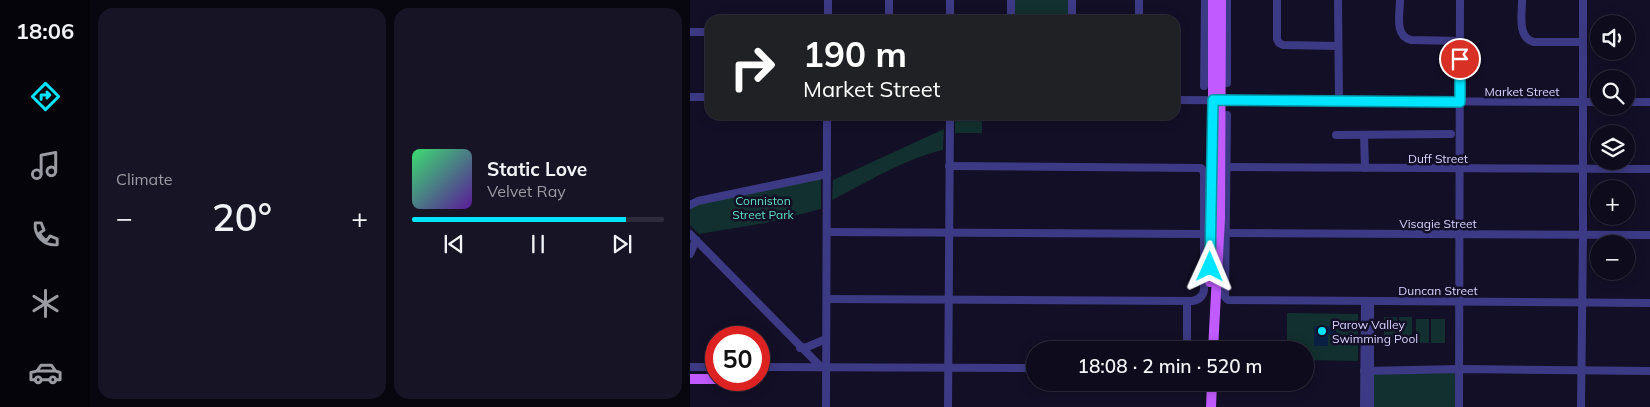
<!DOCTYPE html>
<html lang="en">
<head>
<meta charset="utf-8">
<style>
	:root { --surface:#0e0b1c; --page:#171425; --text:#f1f3f6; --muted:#9b9ba3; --line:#2e2b3b; --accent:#00e5ff }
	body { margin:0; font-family:Mulish,sans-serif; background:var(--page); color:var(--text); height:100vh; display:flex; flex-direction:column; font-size:19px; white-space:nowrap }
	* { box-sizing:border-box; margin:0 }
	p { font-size:16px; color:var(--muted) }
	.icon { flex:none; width:28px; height:28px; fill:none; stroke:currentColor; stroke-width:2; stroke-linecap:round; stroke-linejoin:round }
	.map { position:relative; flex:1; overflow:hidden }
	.panel { display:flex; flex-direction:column; gap:8px; padding:8px; background:#08060f; width:600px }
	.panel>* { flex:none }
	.banner { position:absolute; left:15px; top:15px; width:475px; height:105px; border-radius:15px; box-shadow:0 2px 12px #0003,0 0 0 1px var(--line); background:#202124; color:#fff; overflow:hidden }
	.controls { position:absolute; left:900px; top:15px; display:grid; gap:10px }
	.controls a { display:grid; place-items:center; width:45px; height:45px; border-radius:50%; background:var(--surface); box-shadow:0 2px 12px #0003,0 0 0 1px var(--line); font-size:25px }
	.speed { position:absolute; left:15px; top:326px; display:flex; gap:10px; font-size:25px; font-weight:700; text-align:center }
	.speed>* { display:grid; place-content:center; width:65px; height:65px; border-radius:50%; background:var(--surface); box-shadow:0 2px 12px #0003,0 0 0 1px var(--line); line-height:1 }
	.speed .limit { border:8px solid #d22; background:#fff; color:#111 }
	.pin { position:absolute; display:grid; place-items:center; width:42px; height:42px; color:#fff; margin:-21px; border:2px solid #fff; border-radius:50%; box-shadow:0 1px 5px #0007 }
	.me { position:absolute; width:55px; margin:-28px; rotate:1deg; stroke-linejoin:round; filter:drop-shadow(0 0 4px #0008) }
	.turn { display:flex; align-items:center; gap:18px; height:105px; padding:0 15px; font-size:22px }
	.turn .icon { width:65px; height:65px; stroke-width:2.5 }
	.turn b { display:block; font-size:35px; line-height:42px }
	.big { font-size:38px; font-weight:600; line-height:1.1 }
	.panel .widget { flex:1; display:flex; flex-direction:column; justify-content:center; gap:8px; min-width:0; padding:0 18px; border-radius:15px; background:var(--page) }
	.song { display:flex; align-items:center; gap:15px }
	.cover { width:60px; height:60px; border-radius:8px; background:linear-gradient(135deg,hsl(140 70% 55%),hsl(270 70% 35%)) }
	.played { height:5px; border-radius:2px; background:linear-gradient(90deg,var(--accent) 85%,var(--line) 85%) }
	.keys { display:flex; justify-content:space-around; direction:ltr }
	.heat { display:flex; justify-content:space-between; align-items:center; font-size:28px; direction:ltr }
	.panel .tiles { flex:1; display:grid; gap:8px; grid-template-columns:repeat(2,1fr) }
	.trip { position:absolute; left:336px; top:341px; width:288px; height:50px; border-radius:25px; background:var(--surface); box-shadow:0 2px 12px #0003,0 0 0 1px var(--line); font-weight:600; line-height:50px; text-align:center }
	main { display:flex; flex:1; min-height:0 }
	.tabs { display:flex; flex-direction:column; width:90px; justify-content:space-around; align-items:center; background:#06040b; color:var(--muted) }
	.tabs .icon { width:35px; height:35px }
	.tabs .selected { color:var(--accent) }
	.tabs b { font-size:22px; color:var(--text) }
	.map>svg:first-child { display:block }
</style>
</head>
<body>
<main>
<nav class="tabs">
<b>18:06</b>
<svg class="icon selected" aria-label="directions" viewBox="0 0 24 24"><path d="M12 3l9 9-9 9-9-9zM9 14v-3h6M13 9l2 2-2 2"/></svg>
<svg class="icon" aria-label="music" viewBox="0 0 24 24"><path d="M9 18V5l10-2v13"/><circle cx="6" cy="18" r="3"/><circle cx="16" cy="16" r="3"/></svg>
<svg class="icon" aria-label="phone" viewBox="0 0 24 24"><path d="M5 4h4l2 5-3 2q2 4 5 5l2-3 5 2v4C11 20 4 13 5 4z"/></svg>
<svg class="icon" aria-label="climate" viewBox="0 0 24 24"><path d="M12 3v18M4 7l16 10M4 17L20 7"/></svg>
<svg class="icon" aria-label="car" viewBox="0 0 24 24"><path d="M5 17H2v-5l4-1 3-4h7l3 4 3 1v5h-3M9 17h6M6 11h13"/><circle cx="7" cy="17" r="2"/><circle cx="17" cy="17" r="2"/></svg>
</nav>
<section class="panel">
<div class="tiles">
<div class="widget"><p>Climate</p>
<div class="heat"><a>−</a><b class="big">20°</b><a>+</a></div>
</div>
<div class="widget">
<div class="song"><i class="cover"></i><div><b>Static Love</b><p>Velvet Ray</p></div></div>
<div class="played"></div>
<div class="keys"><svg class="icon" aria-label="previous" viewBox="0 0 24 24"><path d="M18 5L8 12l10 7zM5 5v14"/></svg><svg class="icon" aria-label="pause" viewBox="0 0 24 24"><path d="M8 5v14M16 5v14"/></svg><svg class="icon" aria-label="next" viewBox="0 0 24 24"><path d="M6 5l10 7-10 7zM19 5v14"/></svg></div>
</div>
</div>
</section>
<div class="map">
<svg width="960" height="407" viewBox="0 0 960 407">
	<rect width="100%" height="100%" fill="#130f26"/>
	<!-- green -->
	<g fill="#12302f">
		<rect x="324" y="0" width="54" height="20"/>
		<rect x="265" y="115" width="27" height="18"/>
		<path d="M 254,129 L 253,150 C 214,159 178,182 142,200 L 143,180 Z"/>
		<path d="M 131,178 L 131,209 L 76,223 L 9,234 L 0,225 L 0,209 L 7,204 Z"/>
		<path d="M 597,313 L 668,314 L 668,361 L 615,360 L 615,350 L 597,350 Z"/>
		<path d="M 694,317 L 707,317 L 707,341 L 694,342 Z"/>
		<rect x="709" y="317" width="13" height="25"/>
		<rect x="726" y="319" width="13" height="24"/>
		<rect x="741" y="319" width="14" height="24"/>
		<path d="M 767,372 L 767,407 L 682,407 L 684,374 Z"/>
	</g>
	<!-- water -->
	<path fill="#0a1f44" d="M 624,326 L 646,326 L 646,335 L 638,335 L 638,346 L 624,346 Z"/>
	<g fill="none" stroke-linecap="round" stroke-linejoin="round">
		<!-- minor -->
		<g stroke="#3d3a85" stroke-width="8">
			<path d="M 199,0 L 199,20"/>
			<path d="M 537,0 L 537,83"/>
			<path d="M 587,0 L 587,39 L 589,43 L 593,45 L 648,46"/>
			<path d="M 648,0 L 649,101"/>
			<path d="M 710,0 C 710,14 704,36 721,40 L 770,41"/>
			<path d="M 832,0 C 832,14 827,38 844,42 L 893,42"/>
			<path d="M 138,20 L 138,0"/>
			<path d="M 260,20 L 260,0"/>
			<path d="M 321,20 L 321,0"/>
			<path d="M 382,20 L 382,0"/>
			<path d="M 449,20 L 449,0"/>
			<path d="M 0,32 L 20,32"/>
			<path d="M 514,86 L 515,0"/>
			<path d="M 0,97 L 20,97"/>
			<path d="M 485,100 L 909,102"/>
			<path d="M 936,102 L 960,102"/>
			<path d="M 537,115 L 535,297 L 538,300 L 960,303"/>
			<path d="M 646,135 L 761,134"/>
			<path d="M 674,135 L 675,168"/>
			<path d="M 536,167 L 960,169"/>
			<path d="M 0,205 L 8,201 L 137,174"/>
			<path d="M 137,232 L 514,234"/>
			<path d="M 536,233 L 960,235"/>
			<path d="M 0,234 L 131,367"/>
			<path d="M 0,254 L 6,240"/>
			<path d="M 137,299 L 502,301 C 509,300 513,296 514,290 L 514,172 L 511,168 L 259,166"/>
			<path d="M 497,301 L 497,350"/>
			<path d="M 110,348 L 117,347 L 136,339"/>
			<path d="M 0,367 L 26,367"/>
			<path d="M 69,367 L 345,368"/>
			<path d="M 674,371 L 770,369 L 960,371"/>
			<path d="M 136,407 L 137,115"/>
			<path d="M 258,407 L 260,115"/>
			<path d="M 674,407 L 675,301"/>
			<path d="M 680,407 L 680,301"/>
			<path d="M 769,407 L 770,0"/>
			<path d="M 891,407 L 893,235 L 893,0"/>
		</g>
		<!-- major -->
		<g stroke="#c25bff" stroke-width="10">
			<path d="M 520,282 L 523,172 L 523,0"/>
			<path d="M 523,350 L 530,218 L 531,0"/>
			<path d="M 69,370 L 72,367"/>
			<path d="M 0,379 L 26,379"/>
			<path d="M 521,407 L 522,382"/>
		</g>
	</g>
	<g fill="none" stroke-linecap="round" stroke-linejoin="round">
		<defs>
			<path id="route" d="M 520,267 L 523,100 L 770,102 L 770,59"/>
		</defs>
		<!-- route casing -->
		<use href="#route" stroke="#0095a6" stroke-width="12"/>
		<!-- route -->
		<use href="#route" stroke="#00e5ff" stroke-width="9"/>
	</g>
	<!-- markers -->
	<circle fill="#00e5ff" stroke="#130f26" stroke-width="2" cx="632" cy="331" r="5"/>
	<g text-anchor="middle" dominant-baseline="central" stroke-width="5" stroke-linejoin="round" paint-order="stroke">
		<!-- street labels -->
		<g font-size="12" fill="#d9d4ff" stroke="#130f26">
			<text x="832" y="91">Market Street</text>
			<text x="748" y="158">Duff Street</text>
			<text x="748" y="223">Visagie Street</text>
			<text x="748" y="290">Duncan Street</text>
		</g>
		<!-- park labels -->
		<g font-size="12" fill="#5fe0c0" stroke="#130f26">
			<text x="73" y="200">Conniston<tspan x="73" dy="14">Street Park</tspan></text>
		</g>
		<!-- poi labels -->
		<g font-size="12" fill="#d9d4ff" stroke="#130f26" text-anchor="start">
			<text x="642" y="324">Parow Valley<tspan x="642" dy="14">Swimming Pool</tspan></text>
		</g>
	</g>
</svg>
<div class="controls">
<a><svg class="icon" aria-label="sound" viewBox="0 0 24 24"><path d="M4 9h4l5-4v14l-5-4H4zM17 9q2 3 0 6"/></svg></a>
<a><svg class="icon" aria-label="search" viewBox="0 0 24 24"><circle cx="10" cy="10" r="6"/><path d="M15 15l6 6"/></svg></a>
<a><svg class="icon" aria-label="layers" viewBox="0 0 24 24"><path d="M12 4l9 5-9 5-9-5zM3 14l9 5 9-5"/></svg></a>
<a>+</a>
<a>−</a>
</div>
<div class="speed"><div class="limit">50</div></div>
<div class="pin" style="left:770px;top:59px;background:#d93025"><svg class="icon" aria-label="arrive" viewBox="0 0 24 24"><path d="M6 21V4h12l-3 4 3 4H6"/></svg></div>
<svg class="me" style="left:520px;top:267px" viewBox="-20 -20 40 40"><path d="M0-17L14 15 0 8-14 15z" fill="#00e5ff" stroke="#fff" stroke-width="4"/></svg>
<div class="trip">18:08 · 2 min · 520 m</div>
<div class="banner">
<div class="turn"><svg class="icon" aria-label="right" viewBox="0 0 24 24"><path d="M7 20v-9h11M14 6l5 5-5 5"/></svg><div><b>190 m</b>Market Street</div></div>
</div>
</div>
</main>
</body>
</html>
